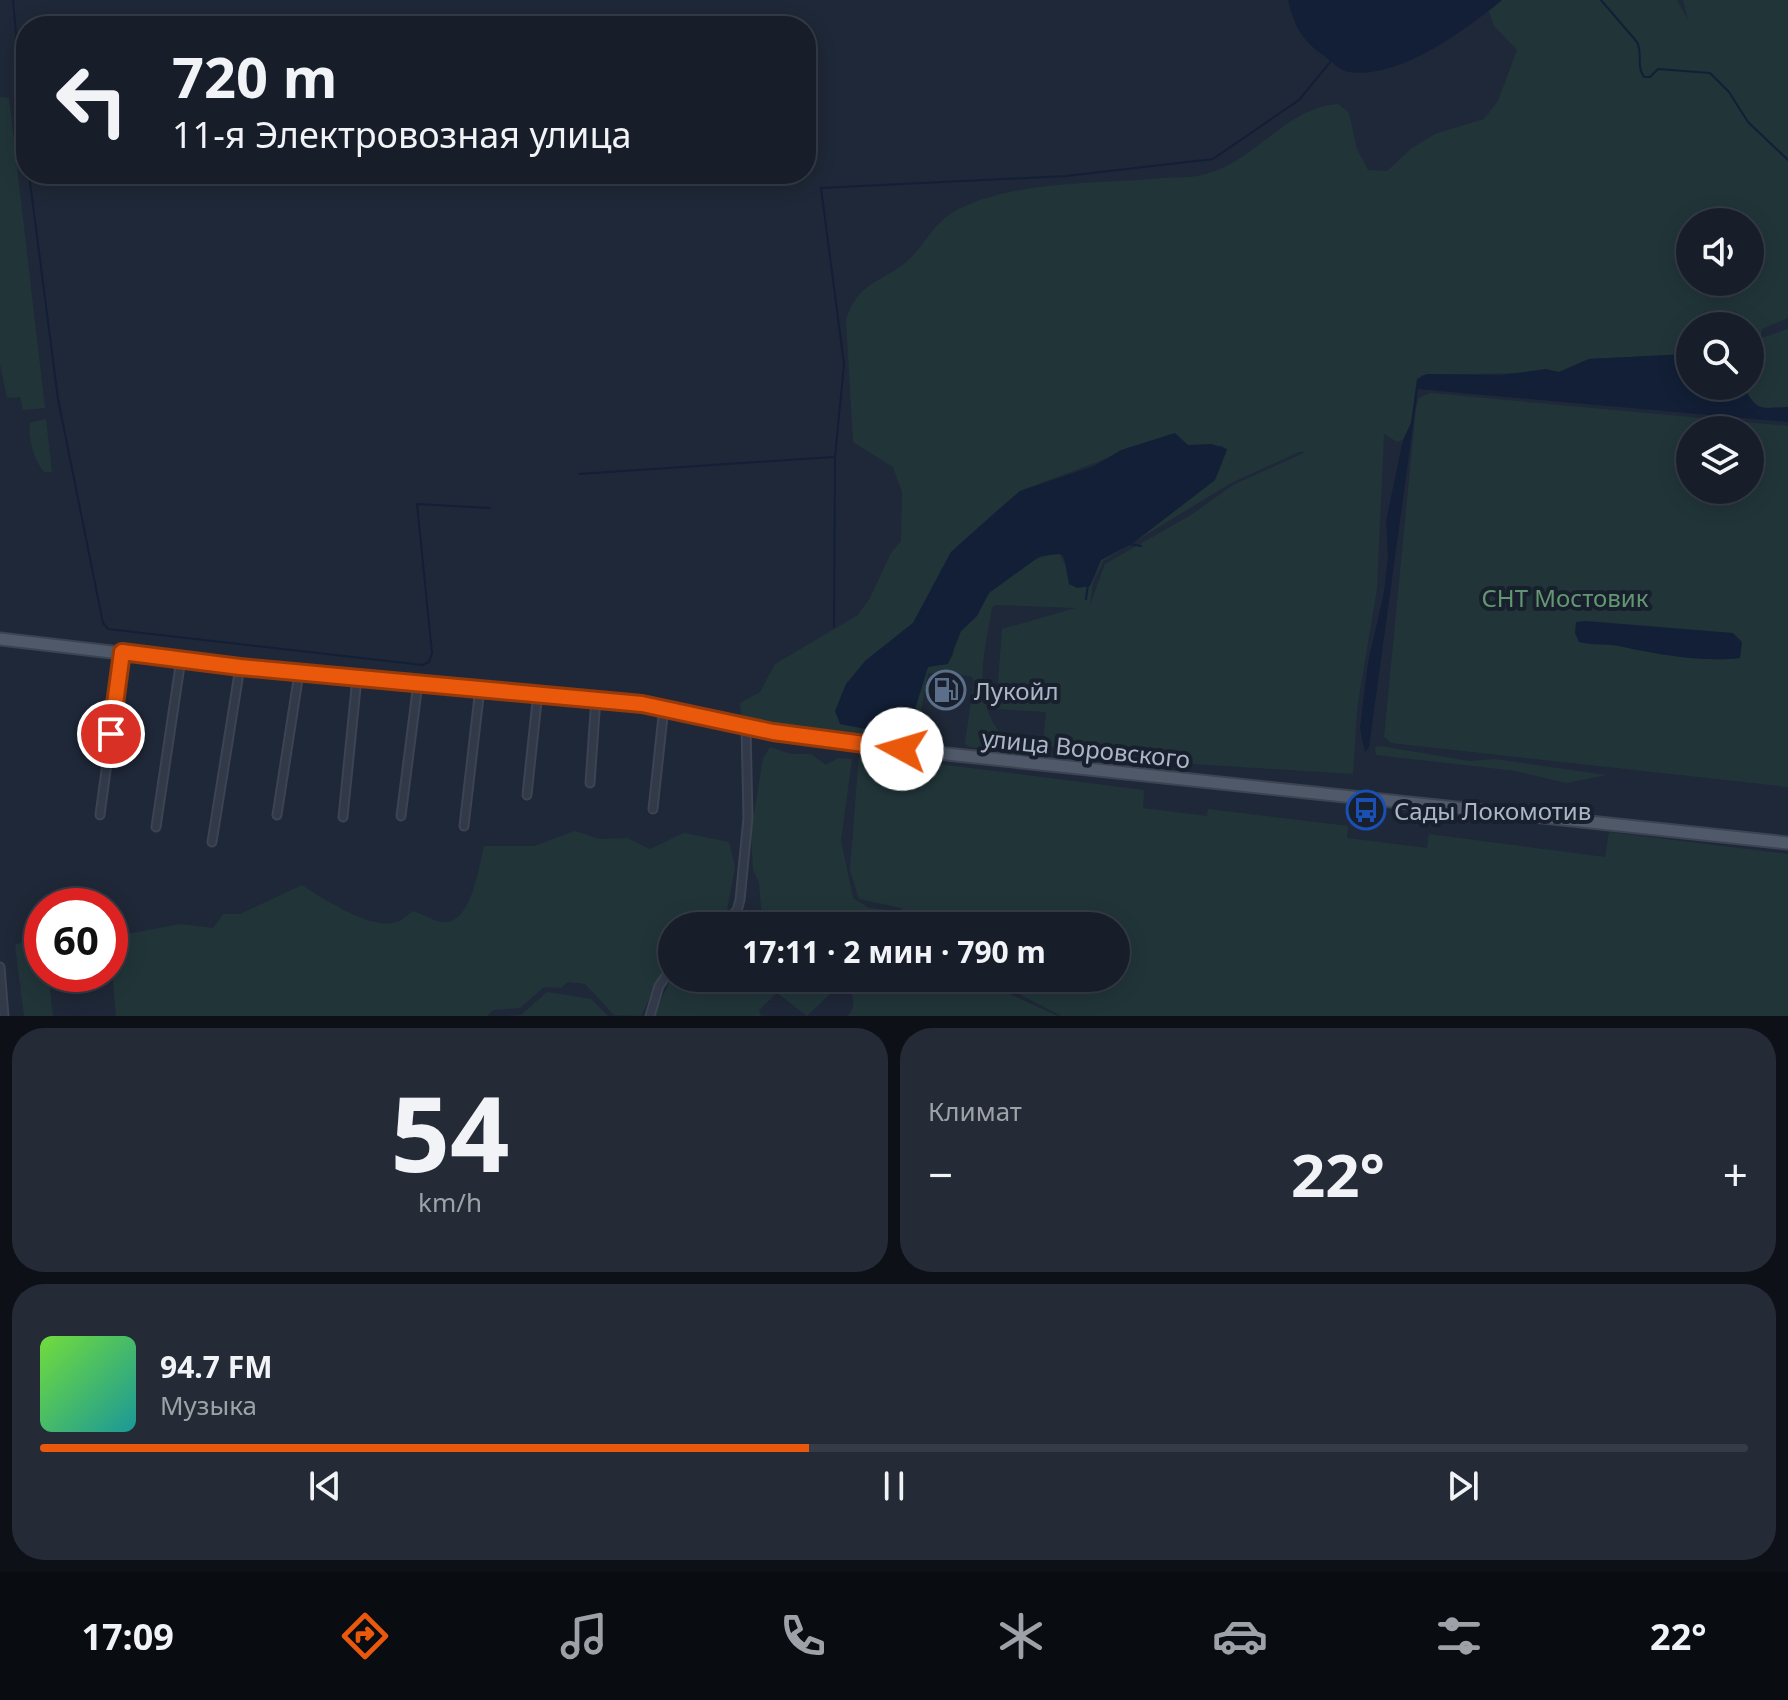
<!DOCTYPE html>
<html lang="ru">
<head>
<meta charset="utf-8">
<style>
	:root { --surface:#171e2a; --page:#242b36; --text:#f1f3f6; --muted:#9ea2a8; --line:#363c47; --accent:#ea580c }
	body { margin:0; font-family:"Noto Sans",sans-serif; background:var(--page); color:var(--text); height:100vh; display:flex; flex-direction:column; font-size:30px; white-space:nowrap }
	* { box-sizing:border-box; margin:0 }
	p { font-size:26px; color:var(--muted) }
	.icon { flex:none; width:44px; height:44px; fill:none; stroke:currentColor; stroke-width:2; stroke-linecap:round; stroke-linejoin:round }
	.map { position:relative; height:1016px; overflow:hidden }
	.details { display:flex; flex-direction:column; gap:12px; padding:12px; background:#0d1017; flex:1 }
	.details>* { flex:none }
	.guide { position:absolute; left:16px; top:16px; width:800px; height:168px; border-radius:32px; box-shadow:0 4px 20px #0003,0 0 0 2px var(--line); background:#171e2a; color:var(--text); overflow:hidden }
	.tools { position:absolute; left:1676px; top:208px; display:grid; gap:16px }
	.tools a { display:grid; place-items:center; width:88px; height:88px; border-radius:50%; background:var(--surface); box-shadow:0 4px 20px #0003,0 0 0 2px var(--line); font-size:40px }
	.speed { position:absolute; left:24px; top:888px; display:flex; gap:16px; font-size:40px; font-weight:700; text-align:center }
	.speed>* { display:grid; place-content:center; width:104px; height:104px; border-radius:50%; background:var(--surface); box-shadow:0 4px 20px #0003,0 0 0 2px var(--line); line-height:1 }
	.speed .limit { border:12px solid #d22; background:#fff; color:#111 }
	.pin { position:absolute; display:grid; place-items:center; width:68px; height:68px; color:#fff; margin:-34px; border:4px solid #fff; border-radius:50%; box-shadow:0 2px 8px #0007 }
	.me { position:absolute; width:88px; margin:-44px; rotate:276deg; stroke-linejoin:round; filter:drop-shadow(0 0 6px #0008) }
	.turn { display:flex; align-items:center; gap:28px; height:168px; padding:0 24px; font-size:36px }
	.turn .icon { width:104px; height:104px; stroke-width:2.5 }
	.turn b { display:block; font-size:56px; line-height:68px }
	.big { font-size:60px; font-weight:700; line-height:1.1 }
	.details .card { flex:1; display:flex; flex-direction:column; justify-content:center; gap:12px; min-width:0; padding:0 28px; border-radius:32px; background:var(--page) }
	.details .dial { align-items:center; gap:0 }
	.dial b { font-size:104px; line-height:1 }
	.song { display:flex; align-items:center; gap:24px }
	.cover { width:96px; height:96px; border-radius:12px; background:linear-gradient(135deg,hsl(100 70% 55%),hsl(180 70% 35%)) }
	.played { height:8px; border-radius:4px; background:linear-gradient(90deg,var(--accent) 45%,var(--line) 45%) }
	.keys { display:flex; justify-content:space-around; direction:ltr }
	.heat { display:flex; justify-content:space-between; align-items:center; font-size:44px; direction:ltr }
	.details .tiles { flex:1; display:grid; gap:12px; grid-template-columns:1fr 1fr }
	.card:last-child { grid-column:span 2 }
	.trip { position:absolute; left:658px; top:912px; width:472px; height:80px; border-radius:40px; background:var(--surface); box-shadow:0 4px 20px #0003,0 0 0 2px var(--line); font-weight:700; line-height:80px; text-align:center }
	.tabs { display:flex; height:128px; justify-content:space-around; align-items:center; background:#090c11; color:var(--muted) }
	.tabs .icon { width:56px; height:56px }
	.tabs .selected { color:var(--accent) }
	.tabs b { font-size:36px; color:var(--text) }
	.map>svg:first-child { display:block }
</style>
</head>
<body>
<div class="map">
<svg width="1788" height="1016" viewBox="0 0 1788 1016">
	<rect width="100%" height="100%" fill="#1f2838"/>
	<!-- green -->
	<g fill="#213539" fill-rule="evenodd">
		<path d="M 1502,0 L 1677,0 L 1688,20 L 1683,0 L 1788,0 L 1788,318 L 1762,329 L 1761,338 L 1788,329 L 1788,407 C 1759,408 1758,412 1743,386 L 1750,386 L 1750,326 L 1690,326 L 1690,354 L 1589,359 L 1559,372 L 1421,375 L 1410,426 L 1403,440 L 1397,442 L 1384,434 L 1377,588 L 1357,709 L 1353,774 L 1146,761 L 1043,745 L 1046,712 L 996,709 L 1002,629 L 1076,608 L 995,605 L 992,608 C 985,650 971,698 1001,734 L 1030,740 L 1037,748 L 1033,754 L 969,747 L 965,743 L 974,681 L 971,676 L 928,673 L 917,733 C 893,747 785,725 753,721 L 741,715 L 740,703 L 760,692 L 775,664 L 858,615 L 870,598 L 891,553 L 901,541 L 902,492 L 893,467 L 853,442 L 846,319 C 859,282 878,284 905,263 C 922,249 932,226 950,214 C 1007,180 1099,184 1164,178 C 1177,177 1193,178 1206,174 C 1256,161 1285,108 1338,104 L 1349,113 L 1357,149 L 1368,170 L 1387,171 L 1412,148 L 1435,134 L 1484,119 L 1498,101 L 1517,50 L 1494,26 L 1489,11 ZM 1690,222 L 1750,222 L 1750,282 L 1690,282 ZM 1171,434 L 1188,445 L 1223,446 L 1226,453 L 1215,480 L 1133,543 L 1101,560 L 1094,578 L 1065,565 L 1060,554 C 1037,553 999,578 987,596 C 982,603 980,611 975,618 C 971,622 965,626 961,631 C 946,655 965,660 928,667 L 901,730 L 871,730 L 840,724 L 865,661 L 913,623 L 951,552 L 995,512 L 1020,491 ZM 1299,452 L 1306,452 L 1233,485 L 1191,515 L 1105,564 L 1090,605 L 1093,583 L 1103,561 L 1231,483 Z"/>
		<path d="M 0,97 L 9,98 L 45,408 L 23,410 L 20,397 L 7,398 L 0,364 Z"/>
		<path d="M 1430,393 L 1788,426 L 1788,787 L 1391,743 L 1384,737 L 1416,408 L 1419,398 ZM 1690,430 L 1750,430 L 1750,490 L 1690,490 Z"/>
		<path d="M 46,419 L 52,472 L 44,472 C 34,460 28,438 30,423 Z"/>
		<path d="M 1381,746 L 1469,761 L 1495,759 L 1606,775 L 1566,783 L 1516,771 L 1376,755 L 1375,747 Z"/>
		<path d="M 770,747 L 791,754 L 811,754 L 826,765 L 838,758 L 852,759 L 841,840 L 853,898 L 869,908 L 896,911 L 903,920 L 901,926 L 785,926 L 761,909 L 759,882 L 753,870 L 751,833 L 763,758 Z"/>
		<path d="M 859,754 L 1144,790 L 1143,808 L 1207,816 L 1208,809 L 1348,826 L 1347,838 L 1427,848 L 1429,834 L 1605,857 L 1609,832 L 1788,854 L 1788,1016 L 1061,1016 L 989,978 L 1116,978 L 1116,926 L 905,926 L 909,918 L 902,916 L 901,908 L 859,899 L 850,870 Z"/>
		<path d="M 575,831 L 600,839 L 627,838 L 650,849 L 684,833 L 729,842 L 735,867 L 727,911 L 705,926 L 672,926 L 672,950 L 641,1016 L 614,1015 L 585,984 L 568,982 L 561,988 L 544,987 L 520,1008 L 493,1010 L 487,1016 L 116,1016 L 110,947 L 116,936 L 180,924 L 213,928 L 223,914 L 240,914 L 302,885 C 323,899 372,931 397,922 C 403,920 408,914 413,911 C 423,914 438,924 448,922 C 472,918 479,866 484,846 L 534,846 Z"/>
		<path d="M 26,940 L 42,947 L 42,974 L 48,974 L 53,1016 L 24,1016 L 15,945 Z"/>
		<path d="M 672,976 L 815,978 L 831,993 L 807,1016 L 777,993 L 759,1010 L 761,1016 L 654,1016 Z"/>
		<path d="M 842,978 L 974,978 L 1058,1016 L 848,1016 C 859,1003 851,990 842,978 Z"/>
		<path d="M 547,992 L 591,999 L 608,1016 L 508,1016 L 521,1015 Z"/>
	</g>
	<!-- water -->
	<g fill="#121f36">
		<path d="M 1288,0 L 1502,0 C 1465,30 1401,79 1349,72 C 1340,71 1330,60 1323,55 C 1302,41 1294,25 1288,0 Z"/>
		<path d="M 1687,354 L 1690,386 L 1743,386 C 1757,411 1759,409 1788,407 L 1788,422 L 1418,389 L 1369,747 L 1365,752 L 1360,728 L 1368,663 L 1384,592 L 1388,556 L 1386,521 L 1403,440 L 1411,423 L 1417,379 L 1427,374 L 1501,375 L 1546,369 L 1559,372 L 1589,359 Z"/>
		<path d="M 1175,433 L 1188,445 L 1211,444 L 1227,449 L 1215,480 L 1133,543 L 1101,560 L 1090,586 L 1077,588 L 1069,584 L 1064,557 L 1060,554 L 1040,556 L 989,593 L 977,616 L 961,631 L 948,664 L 928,667 L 910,726 L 871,730 L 840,724 L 835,711 L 846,684 L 865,661 L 913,623 L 951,552 L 1020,491 L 1094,466 L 1121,450 Z"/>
		<path d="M 1586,621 L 1733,633 L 1742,642 L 1740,658 C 1706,663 1656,654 1623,647 C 1609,643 1594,646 1579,642 L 1575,633 L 1576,622 Z"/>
	</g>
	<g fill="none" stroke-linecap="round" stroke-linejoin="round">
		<!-- stream -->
		<g stroke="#121f36" stroke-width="2">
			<path d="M 13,0 L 26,147"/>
			<path d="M 1601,0 L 1637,42 C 1643,54 1636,66 1644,77 L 1650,77 L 1658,69 L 1710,73 L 1729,92 L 1748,122 L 1788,160"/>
			<path d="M 29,174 L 58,399 L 103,623 L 108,629 L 423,665 L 429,662 L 432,653 L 417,504 L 490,508"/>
			<path d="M 579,474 L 833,457"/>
			<path d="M 1129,544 L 1141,546"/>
			<path d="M 1086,599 L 1088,584"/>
			<path d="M 834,627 L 835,457 L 844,364 L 821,188 L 1066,176 L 1213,159 L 1299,100 L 1331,61"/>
		</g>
		<defs>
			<g id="street">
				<path d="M 590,783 L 596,698"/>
				<path d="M 527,795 L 538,692"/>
				<path d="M 653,809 L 664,707"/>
				<path d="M 100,815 L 122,652"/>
				<path d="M 277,815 L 299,673"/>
				<path d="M 401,816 L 418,683"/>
				<path d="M 343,817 L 357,678"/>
				<path d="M 464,826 L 480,688"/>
				<path d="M 156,827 L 181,659"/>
				<path d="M 212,842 L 240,667"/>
				<path d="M 719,926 L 737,911 L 740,900 L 748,818 L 746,726"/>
				<path d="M 0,967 L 4,1016"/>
				<path d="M 650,1016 L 659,986 L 672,967"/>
			</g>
			<path id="primary" d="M 0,639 L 240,667 L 596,698 L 664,707 L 773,732 L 852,744 L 1788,843"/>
		</defs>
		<!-- street casing -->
		<use href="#street" stroke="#3c4352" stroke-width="11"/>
		<!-- primary casing -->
		<use href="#primary" stroke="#3c4352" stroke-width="15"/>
		<!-- street -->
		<use href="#street" stroke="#323a49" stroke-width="7"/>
		<!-- primary -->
		<use href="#primary" stroke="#505969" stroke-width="11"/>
	</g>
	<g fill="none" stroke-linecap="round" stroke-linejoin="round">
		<defs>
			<path id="route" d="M 111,734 L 122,652 L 240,667 L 642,704 L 773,732 L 902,749"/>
		</defs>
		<!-- route casing -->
		<use href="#route" stroke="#983908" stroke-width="20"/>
		<!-- route -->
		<use href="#route" stroke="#ea580c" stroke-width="14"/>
	</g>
	<!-- icons -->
	<defs>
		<symbol id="fuel-ring" viewBox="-11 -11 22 22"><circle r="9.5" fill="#181f2d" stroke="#5c6f8a" stroke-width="1.5"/><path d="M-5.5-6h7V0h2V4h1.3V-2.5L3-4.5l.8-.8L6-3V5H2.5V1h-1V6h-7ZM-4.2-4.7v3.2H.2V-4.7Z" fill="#5c6f8a"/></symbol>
		<symbol id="bus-ring" viewBox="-11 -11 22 22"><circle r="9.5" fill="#181f2d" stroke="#1a4fb4" stroke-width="1.5"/><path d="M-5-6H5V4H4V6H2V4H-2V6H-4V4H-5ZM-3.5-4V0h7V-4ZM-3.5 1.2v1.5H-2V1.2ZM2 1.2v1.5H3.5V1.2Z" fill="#1a4fb4"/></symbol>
	</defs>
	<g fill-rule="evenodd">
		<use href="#fuel-ring" x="924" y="668" width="44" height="44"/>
		<use href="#bus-ring" x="1344" y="788" width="44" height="44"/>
	</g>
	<g text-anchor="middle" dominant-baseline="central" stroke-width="8" stroke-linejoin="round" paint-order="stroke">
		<!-- park labels -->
		<g font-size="24" fill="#639772" stroke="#181f2d">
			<text x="1565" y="597">СНТ Мостовик</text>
		</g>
		<!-- poi labels -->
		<g font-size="24" fill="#acb5c6" stroke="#181f2d" text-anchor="start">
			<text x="974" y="690">Лукойл</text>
			<text x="1394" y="810">Сады Локомотив</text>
		</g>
		<!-- street labels -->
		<g font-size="24" fill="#acb5c6" stroke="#181f2d">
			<text transform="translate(1086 748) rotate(6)">улица Воровского</text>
		</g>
	</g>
</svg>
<div class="tools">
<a><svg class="icon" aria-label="sound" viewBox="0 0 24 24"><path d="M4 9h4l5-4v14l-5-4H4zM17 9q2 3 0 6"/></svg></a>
<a><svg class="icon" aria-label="search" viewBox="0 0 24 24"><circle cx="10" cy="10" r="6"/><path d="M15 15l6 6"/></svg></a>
<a><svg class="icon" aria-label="layers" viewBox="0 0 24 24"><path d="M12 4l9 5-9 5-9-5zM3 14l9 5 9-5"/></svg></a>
</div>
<div class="speed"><div class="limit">60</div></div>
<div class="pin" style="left:111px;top:734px;background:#d93025"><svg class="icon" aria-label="arrive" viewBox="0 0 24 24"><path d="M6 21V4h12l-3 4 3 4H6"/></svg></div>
<svg class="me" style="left:902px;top:749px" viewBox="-20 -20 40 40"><circle r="19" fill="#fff"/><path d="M0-13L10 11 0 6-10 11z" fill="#ea580c"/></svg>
<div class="trip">17:11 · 2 мин · 790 m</div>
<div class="guide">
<div class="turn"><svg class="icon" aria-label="left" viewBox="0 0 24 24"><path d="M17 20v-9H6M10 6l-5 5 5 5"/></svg><div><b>720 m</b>11-я Электровозная улица</div></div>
</div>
</div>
<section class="details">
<div class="tiles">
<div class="card dial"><b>54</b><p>km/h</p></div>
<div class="card"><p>Климат</p>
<div class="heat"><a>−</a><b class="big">22°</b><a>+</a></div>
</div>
<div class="card">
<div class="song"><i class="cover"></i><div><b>94.7 FM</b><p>Музыка</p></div></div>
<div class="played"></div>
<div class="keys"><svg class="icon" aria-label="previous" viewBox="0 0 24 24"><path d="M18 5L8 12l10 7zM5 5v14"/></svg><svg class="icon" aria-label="pause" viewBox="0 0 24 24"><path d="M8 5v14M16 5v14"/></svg><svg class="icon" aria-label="next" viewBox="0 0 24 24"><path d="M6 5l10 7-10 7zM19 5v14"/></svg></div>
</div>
</div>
</section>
<nav class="tabs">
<b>17:09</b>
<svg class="icon selected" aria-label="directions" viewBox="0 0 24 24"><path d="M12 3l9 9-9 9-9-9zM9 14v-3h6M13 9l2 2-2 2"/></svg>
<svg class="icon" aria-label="music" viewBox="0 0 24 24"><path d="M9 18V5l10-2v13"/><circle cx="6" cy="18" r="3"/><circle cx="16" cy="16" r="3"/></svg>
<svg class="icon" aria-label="phone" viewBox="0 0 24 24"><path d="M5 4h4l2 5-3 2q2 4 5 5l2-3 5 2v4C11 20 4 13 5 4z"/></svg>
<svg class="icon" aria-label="climate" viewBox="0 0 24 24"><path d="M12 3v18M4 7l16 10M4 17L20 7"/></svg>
<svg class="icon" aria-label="car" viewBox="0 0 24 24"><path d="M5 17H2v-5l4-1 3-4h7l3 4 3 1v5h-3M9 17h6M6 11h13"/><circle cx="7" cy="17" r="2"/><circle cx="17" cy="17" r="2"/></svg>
<svg class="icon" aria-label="filters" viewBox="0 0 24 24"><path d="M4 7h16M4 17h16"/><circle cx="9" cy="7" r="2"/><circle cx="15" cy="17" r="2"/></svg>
<b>22°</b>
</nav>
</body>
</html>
